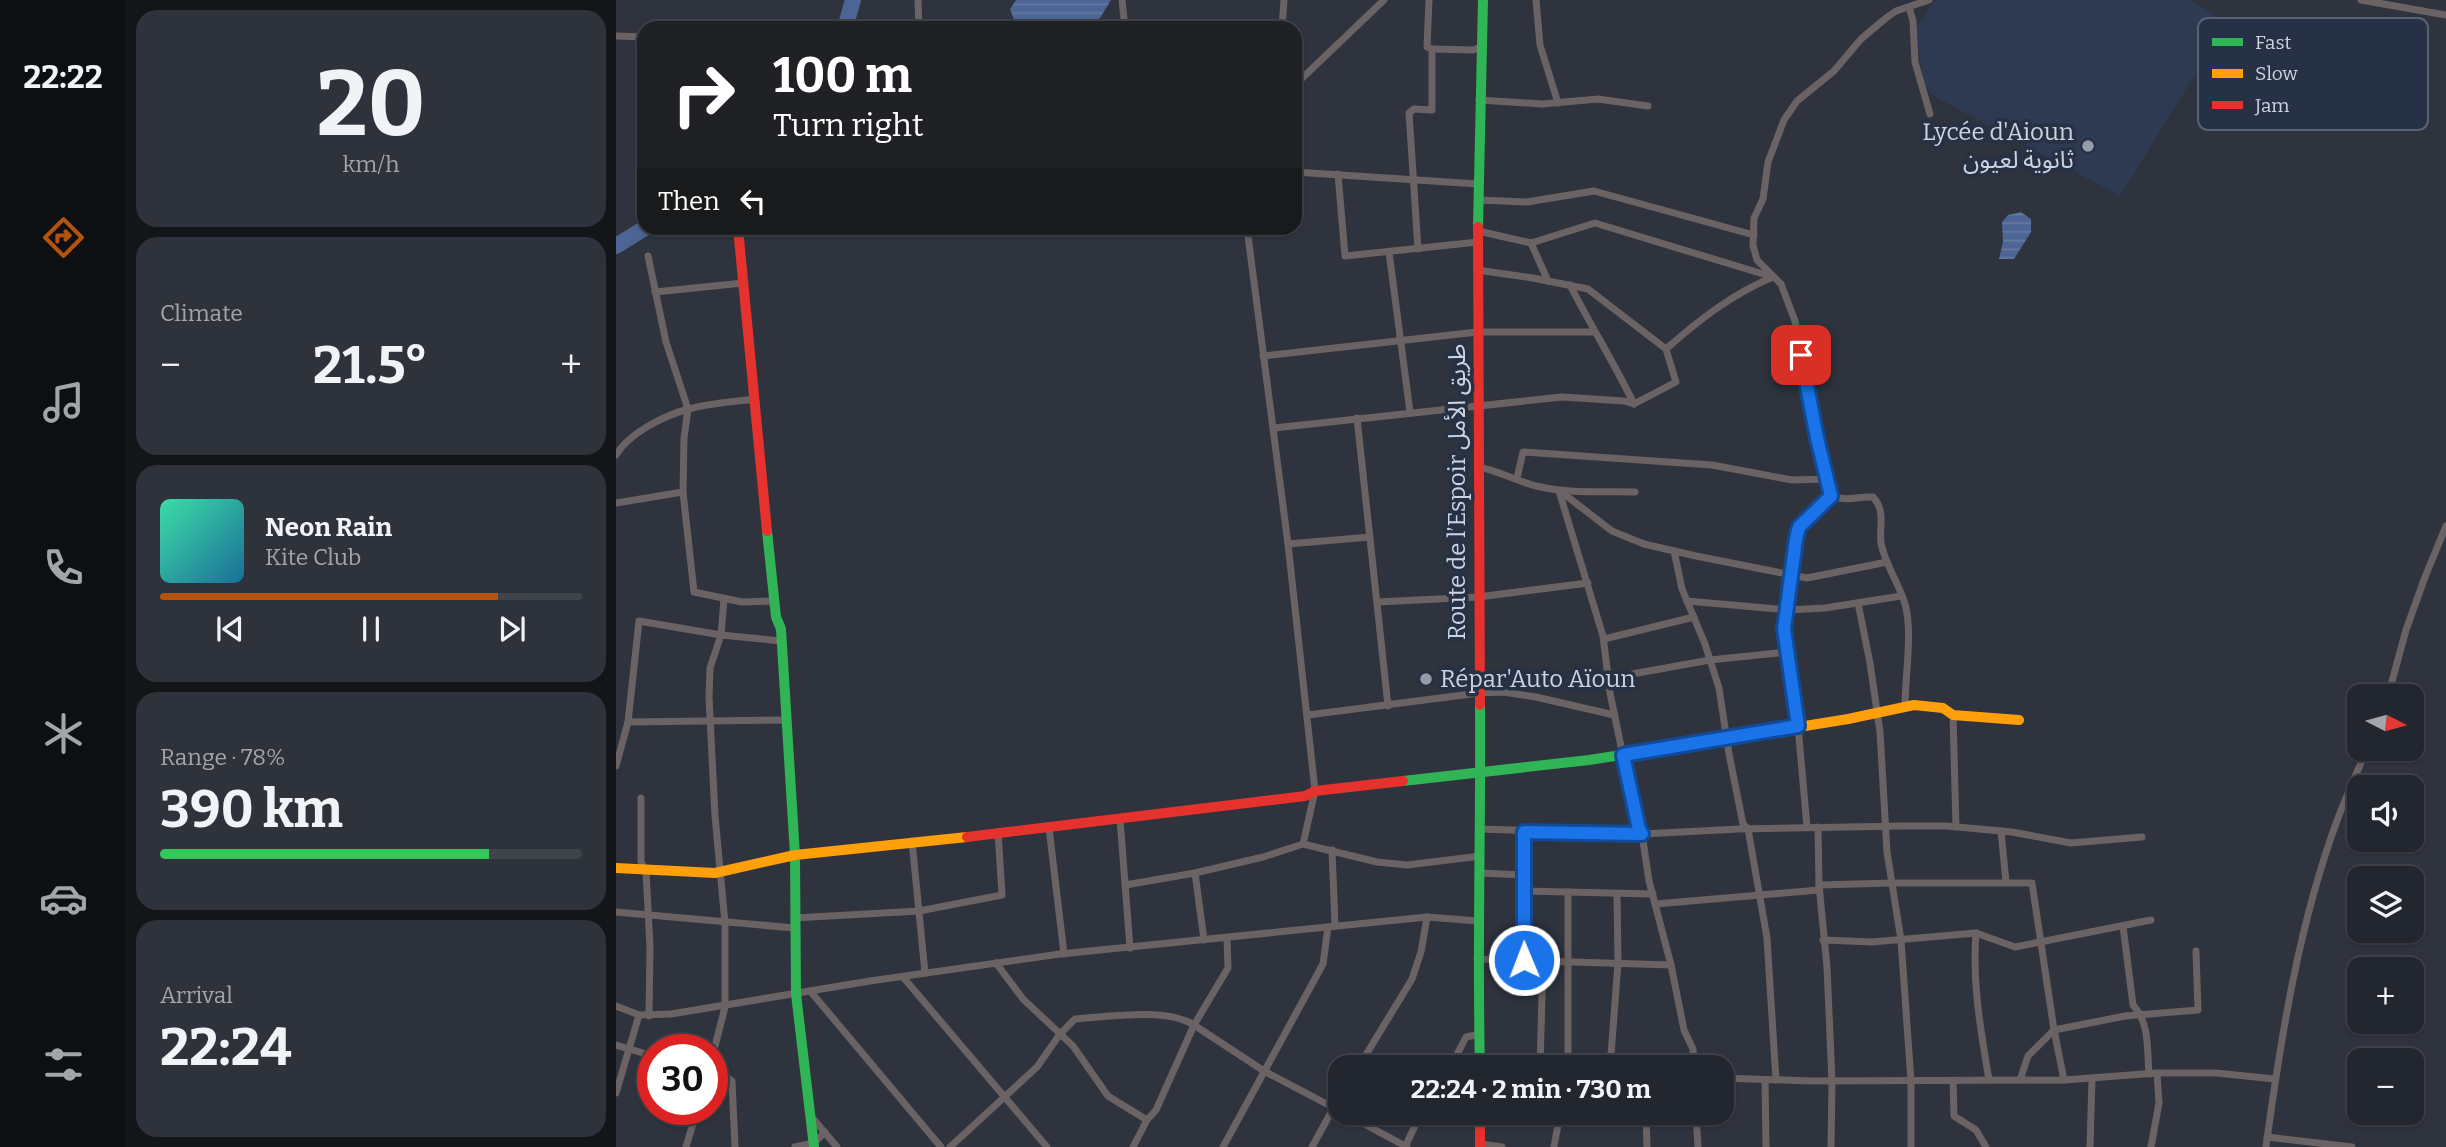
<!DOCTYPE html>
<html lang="en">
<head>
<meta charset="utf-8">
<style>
	:root { --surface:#22262e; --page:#2e323a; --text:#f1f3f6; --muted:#a2a5aa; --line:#3f434a; --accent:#b45309 }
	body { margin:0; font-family:Bitter,"Noto Sans Arabic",serif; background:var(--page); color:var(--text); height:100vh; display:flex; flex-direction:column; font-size:26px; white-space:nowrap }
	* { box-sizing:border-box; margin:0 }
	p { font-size:23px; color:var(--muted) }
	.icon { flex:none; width:38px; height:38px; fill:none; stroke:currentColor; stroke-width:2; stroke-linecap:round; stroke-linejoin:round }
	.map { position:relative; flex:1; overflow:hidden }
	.drawer { display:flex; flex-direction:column; gap:10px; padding:10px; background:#131519; width:490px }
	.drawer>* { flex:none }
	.banner { position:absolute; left:21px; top:21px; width:665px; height:214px; border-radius:21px; box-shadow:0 2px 5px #0004,0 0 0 2px var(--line); background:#202124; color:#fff; overflow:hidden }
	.needle { width:46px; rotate:96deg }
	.fabs { position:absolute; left:1731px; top:684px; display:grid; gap:14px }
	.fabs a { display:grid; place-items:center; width:77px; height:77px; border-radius:14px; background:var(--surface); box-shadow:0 2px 5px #0004,0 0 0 2px var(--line); font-size:35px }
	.speed { position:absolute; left:21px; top:1034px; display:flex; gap:14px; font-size:35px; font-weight:700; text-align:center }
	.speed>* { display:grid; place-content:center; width:91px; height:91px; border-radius:50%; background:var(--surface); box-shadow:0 2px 5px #0004,0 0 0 2px var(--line); line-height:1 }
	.speed .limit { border:10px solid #d22; background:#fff; color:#111 }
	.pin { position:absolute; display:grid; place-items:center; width:60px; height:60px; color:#fff; margin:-30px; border-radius:14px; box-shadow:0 4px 10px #0006 }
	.me { position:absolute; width:77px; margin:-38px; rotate:359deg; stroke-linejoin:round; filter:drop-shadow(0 0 5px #0008) }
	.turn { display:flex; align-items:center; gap:24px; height:147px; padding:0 21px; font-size:32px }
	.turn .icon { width:91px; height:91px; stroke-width:2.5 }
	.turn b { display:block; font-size:49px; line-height:60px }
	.then { display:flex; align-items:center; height:66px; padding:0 21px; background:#0003; gap:14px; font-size:26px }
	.big { font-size:52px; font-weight:700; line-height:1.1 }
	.drawer .tile { flex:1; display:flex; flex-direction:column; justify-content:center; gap:10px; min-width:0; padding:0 24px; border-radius:21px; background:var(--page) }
	.drawer .dial { align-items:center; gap:0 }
	.dial b { font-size:91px; line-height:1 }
	.song { display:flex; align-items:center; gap:21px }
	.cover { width:84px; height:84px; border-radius:10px; background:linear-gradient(135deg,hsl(160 70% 55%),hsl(200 70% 35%)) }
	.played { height:7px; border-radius:4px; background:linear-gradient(90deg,var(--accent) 80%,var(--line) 80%) }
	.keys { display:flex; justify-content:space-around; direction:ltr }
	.heat { display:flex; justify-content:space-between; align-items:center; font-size:38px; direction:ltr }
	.charge { height:10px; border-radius:5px; background:linear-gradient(90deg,#34c759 78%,var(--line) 0) }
	.trip { position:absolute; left:712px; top:1055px; width:406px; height:70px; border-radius:21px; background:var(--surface); box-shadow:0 2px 5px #0004,0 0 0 2px var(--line); font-weight:700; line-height:70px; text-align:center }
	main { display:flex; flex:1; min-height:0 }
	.dock { display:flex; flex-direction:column; width:126px; justify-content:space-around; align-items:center; background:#0e0f12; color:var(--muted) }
	.dock .icon { width:49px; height:49px }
	.dock .selected { color:var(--accent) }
	.dock b { font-size:32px; color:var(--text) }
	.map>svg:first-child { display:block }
</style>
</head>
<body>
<main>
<nav class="dock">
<b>22:22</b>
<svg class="icon selected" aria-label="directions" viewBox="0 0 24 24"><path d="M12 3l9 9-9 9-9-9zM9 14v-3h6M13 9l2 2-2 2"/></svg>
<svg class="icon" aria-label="music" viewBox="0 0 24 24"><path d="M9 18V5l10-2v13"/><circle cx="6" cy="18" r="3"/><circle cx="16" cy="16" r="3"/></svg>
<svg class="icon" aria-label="phone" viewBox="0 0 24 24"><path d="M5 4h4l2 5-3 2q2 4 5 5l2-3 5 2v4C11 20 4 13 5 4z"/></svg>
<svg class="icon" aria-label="climate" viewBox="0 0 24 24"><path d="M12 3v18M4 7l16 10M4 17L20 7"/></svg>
<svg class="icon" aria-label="car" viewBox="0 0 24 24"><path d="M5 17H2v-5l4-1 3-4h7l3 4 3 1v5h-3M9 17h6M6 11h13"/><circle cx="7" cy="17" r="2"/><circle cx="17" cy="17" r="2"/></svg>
<svg class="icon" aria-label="filters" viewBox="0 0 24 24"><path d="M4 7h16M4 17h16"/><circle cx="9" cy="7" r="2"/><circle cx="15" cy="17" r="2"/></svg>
</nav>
<section class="drawer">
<div class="tile dial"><b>20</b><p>km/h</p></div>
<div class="tile"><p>Climate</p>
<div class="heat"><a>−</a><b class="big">21.5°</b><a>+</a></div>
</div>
<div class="tile">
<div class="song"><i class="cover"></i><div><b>Neon Rain</b><p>Kite Club</p></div></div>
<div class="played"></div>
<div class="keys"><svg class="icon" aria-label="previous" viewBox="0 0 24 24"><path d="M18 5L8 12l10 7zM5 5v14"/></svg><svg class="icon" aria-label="pause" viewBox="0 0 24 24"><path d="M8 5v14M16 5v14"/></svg><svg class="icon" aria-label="next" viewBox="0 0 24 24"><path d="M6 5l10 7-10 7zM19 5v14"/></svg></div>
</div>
<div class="tile"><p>Range · 78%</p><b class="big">390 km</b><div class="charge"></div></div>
<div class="tile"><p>Arrival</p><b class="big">22:24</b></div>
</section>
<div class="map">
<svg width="1830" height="1147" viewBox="0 0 1830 1147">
	<defs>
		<pattern id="water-rules" width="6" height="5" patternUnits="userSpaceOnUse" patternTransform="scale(1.75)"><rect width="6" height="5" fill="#4c6594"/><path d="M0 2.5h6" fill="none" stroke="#657aa3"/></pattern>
	</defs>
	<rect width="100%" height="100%" fill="#2e333e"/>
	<!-- built -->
	<path fill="#2e3a51" d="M 1320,0 L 1574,0 L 1611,23 L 1504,196 L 1316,95 L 1307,81 L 1300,28 Z"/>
	<!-- water -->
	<g fill="url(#water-rules)">
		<path d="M 400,0 L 495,0 L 484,18 L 466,27 L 401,28 L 394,9 Z"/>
		<path d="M 1405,212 L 1415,219 L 1415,232 L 1398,259 L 1383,259 L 1387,242 L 1386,222 L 1392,215 Z"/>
	</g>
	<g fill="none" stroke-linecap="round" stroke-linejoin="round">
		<!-- river -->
		<g stroke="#4c6594" stroke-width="16">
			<path d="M 229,28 L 237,0"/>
			<path d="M 0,246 L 29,228"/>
		</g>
		<!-- street -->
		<g stroke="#6b6363" stroke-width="7">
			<path d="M 302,0 L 303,28"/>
			<path d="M 506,0 L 509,28"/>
			<path d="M 920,0 L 924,45 L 942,103"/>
			<path d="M 1745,0 L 1830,15"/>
			<path d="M 1293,7 L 1297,21 L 1299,62 L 1314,114"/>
			<path d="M 666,28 L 668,0"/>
			<path d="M 0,36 L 28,37"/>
			<path d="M 816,49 L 857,50 L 865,47"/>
			<path d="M 679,85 L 768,0"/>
			<path d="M 863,100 L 926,104 L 982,99 L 1032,106"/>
			<path d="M 679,172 L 862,184"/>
			<path d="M 722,174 L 729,256 L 862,242"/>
			<path d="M 862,200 L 911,202 L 978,191 L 1138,235"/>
			<path d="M 631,228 L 672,544 L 699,791 L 687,844 L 761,862 L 791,865 L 865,856"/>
			<path d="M 862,231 L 915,243 L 979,223 L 1157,277"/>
			<path d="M 915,243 L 932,281"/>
			<path d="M 802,249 L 793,113 L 798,109 L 816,110 L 816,49 L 811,47 L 813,0"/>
			<path d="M 773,252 L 794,412"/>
			<path d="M 32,256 L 50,342 L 72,409 L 68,438 L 67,492 L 78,592 L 126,602 L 158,601"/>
			<path d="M 954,285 C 975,326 998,363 1018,404"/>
			<path d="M 39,292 L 127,283"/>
			<path d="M 1050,349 C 1083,320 1116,294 1157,277"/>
			<path d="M 647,356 L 861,332 L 979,332"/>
			<path d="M 741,418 L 772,706"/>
			<path d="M 658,428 L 946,397 L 1008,401 L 1018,404 L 1060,382 L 1050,349 L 972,289 L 917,278 L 861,270"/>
			<path d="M 0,455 C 13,433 49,415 73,409 C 94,403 117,402 139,399"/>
			<path d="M 862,467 C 885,471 903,483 925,487 C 955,494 988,491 1019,492"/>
			<path d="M 901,478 L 907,452 L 1096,465 L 1176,480 L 1211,479"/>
			<path d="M 943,491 L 987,636 L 994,693 L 1022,829 L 1026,834 L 1033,881 L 1055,965 L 1068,1030 L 1077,1049 L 1078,1068"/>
			<path d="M 944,491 L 996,531 L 1028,544 L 1080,556 L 1191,578 L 1271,562"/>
			<path d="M 0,503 L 67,492"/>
			<path d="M 672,544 L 754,537"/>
			<path d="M 1058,551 L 1066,589 L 1089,644 L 1103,688 L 1113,754 L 1127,824 L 1132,829 L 1151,938 L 1160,1080"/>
			<path d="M 1071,601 L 1172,610 L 1209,608 L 1285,596"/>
			<path d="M 761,602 L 862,597 L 972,583"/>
			<path d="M 1242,603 L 1254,663 L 1264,732 L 1271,852 L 1285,940 L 1295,1081 L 1295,1147"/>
			<path d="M 988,639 L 1078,617"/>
			<path d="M 994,678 L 1094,660 L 1172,652"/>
			<path d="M 1772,696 L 1790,630 L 1809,577 L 1830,526"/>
			<path d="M 1289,707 C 1289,676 1297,632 1289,604 C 1283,583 1269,565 1265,543 C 1263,526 1270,511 1257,497 C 1243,496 1230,502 1215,496 L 1201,438 L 1179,321 L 1165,284 L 1141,260 L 1137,245 L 1138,218 L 1147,199 L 1152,162 L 1168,120 L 1181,101 L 1218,71 L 1245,39 L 1270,18 L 1280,11 L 1313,0"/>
			<path d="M 692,715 L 863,693 L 887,692 L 920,697 L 998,715"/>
			<path d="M 1337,715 L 1340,827"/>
			<path d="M 12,722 L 170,720"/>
			<path d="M 0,766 L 12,722 L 23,621 L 105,635 L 165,641"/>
			<path d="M 25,798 L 25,862 L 30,871 L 34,947 L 33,1016"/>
			<path d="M 504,819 L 514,948"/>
			<path d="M 1191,827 L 1182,726 L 1168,629 L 1183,527 L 1215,496"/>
			<path d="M 1202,827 L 1203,885 L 1211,967 L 1216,1081 L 1215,1147"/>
			<path d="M 433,828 L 448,954"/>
			<path d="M 864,829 L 1026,834 L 1123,829 L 1287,826 L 1331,826 L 1396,832 L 1455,843 L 1526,837"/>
			<path d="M 1385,831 L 1390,882"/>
			<path d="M 908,832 L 908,960"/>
			<path d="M 296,841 L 309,973"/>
			<path d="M 716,850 L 719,926"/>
			<path d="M 579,873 L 588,940"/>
			<path d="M 865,873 L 907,875"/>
			<path d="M 509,885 L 579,873 L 647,857 L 687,844"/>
			<path d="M 1203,885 L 1276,883 L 1416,883 L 1438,1030 L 1448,1080"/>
			<path d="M 908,891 L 1037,894"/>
			<path d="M 952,892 L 952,1068"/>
			<path d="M 1040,904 L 1203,890"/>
			<path d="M 0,912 L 178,928"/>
			<path d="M 178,918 L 303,911 L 386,895 L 382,832"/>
			<path d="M 1507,926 L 1517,1005 C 1534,1023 1531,1050 1533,1074"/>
			<path d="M 1360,933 C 1356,983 1365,1032 1373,1080"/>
			<path d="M 611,938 L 612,968 L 578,1025 L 648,1071 L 724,1111"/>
			<path d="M 1207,940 L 1256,942 L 1360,933 L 1399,947 L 1535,920"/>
			<path d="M 861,959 L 1055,965"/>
			<path d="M 380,963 L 407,999 L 457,1046 L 492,1096 L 531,1120"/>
			<path d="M 287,977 L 431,1147"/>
			<path d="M 195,992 L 325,1147"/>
			<path d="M 0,1006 L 23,1015 L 55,1014 L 254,981 L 444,954 L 811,917 L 862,921"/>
			<path d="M 0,1045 L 37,1056"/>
			<path d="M 96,1058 L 109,1007 L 109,923 L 99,816 L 93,697 L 94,668 L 105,635 L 108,599"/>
			<path d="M 864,1059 L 934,1068"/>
			<path d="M 924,1066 L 927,961"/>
			<path d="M 96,1067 L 116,1081 L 119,1147"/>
			<path d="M 742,1068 L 796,979 L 805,952 L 811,917"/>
			<path d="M 834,1068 L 850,1037 L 864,1034"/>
			<path d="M 994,1068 L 1002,963 L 1001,894"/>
			<path d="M 1106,1078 L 1196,1081 L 1448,1080 L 1541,1073 L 1600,1073 L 1659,1079"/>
			<path d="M 1149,1080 L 1150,1147"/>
			<path d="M 1404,1080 L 1412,1056 L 1438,1030 L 1509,1016 L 1582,1010 L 1580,951"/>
			<path d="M 1337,1081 L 1338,1116 L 1360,1130 L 1370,1147"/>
			<path d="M 0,1093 L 23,1015"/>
			<path d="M 728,1113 L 791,1147"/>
			<path d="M 1030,1113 L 1031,1147"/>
			<path d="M 1080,1113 L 1082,1147"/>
			<path d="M 194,1115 L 221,1147"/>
			<path d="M 1651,1137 L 1736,1147"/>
			<path d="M 864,1144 L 886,1147"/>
			<path d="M 70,1147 L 81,1110"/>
			<path d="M 179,1147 L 198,1143 L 209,1132"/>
			<path d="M 334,1147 L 421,1067 L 444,1034 L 459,1019 C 492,1017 550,1007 578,1025 L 540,1110 L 531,1120 L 517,1147"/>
			<path d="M 607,1147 L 707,964 L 712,927"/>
			<path d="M 696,1147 L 724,1096"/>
			<path d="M 789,1147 L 805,1113"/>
			<path d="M 938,1147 L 944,1113"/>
			<path d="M 1474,1147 L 1476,1078"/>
			<path d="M 1535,1147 L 1543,1103 L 1541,1073"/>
			<path d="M 1650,1147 C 1665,1036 1683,923 1722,818 C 1731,795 1741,772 1751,749"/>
		</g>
		<!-- fast -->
		<g stroke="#30b455" stroke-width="10">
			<path d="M 862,227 L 867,0"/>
			<path d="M 151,531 L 160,617 L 165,629 L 179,855 L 180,994 L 198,1147"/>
			<path d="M 864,705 C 865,826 861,947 864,1068"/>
			<path d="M 787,781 L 973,760 L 1090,742"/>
		</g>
		<!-- slow -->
		<g stroke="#ff9f0a" stroke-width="10">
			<path d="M 1090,742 L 1232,719 L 1298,705 L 1327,708 L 1337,715 L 1403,720"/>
			<path d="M 0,868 L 99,873 L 179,855 L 351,837"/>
		</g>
		<!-- jam -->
		<g stroke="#e5322d" stroke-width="10">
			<path d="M 862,227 L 864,705"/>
			<path d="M 122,228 L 151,531"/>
			<path d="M 351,837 L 689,796 L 699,791 L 787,781"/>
			<path d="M 864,1113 L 864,1147"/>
		</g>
	</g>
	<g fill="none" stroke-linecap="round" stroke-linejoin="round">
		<defs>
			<path id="route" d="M 908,960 L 908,832 L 1026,834 L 1023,829 L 1007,755 L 1182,726 L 1168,629 L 1180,539 L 1183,527 L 1215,496 L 1201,438 L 1185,355"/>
		</defs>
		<!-- route casing -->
		<use href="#route" stroke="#114b97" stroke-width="18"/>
		<!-- route -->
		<use href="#route" stroke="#1a73e8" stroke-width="12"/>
	</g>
	<!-- markers -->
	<g fill="#959ca7" stroke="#273145" stroke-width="2.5">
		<circle cx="1472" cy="146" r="7"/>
		<circle cx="810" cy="679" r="7"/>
	</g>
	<g text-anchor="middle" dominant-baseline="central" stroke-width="7" stroke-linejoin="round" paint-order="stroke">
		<!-- poi labels -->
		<g font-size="24" fill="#cdd4e0" stroke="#273145" text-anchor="end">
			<text x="1458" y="132">Lycée d'Aioun<tspan x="1458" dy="28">ثانوية لعيون</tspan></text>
			<text x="824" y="679" text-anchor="start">Répar'Auto Aïoun</text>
		</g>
		<!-- street labels -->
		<g font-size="24" fill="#cdd4e0" stroke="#273145">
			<text transform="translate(841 492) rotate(-90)">Route de l’Espoir طريق الأمل</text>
		</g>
	</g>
	<!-- legend -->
	<rect x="1582" y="18" width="230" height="112" rx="10" fill="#273145" stroke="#596274" stroke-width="2"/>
	<rect x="1596" y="38" width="31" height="8" fill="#30b455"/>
	<rect x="1596" y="69" width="31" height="9" fill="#ff9f0a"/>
	<rect x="1596" y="101" width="31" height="8" fill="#e5322d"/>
	<g font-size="19" fill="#cdd4e0">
		<text x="1639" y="49">Fast</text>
		<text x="1639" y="80">Slow</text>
		<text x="1639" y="112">Jam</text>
	</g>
</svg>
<div class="fabs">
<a><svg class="needle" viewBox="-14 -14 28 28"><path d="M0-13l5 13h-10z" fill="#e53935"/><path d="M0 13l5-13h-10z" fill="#a2a5aa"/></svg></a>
<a><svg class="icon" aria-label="sound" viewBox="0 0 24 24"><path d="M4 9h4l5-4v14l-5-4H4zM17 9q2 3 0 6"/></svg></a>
<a><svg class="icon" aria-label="layers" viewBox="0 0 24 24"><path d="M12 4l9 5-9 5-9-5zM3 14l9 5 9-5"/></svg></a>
<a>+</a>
<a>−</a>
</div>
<div class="speed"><div class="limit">30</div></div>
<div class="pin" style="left:1185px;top:355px;background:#d93025"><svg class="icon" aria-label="arrive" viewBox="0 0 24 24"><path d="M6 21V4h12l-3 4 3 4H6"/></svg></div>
<svg class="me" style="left:908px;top:960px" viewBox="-20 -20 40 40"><circle r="17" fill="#1a73e8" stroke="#fff" stroke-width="3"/><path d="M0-11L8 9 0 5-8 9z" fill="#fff"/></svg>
<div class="trip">22:24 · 2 min · 730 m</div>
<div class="banner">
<div class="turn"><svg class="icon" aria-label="right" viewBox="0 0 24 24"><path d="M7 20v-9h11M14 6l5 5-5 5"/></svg><div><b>100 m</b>Turn right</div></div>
<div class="then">Then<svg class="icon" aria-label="left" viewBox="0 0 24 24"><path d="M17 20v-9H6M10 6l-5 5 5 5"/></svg></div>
</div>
</div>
</main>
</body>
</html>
